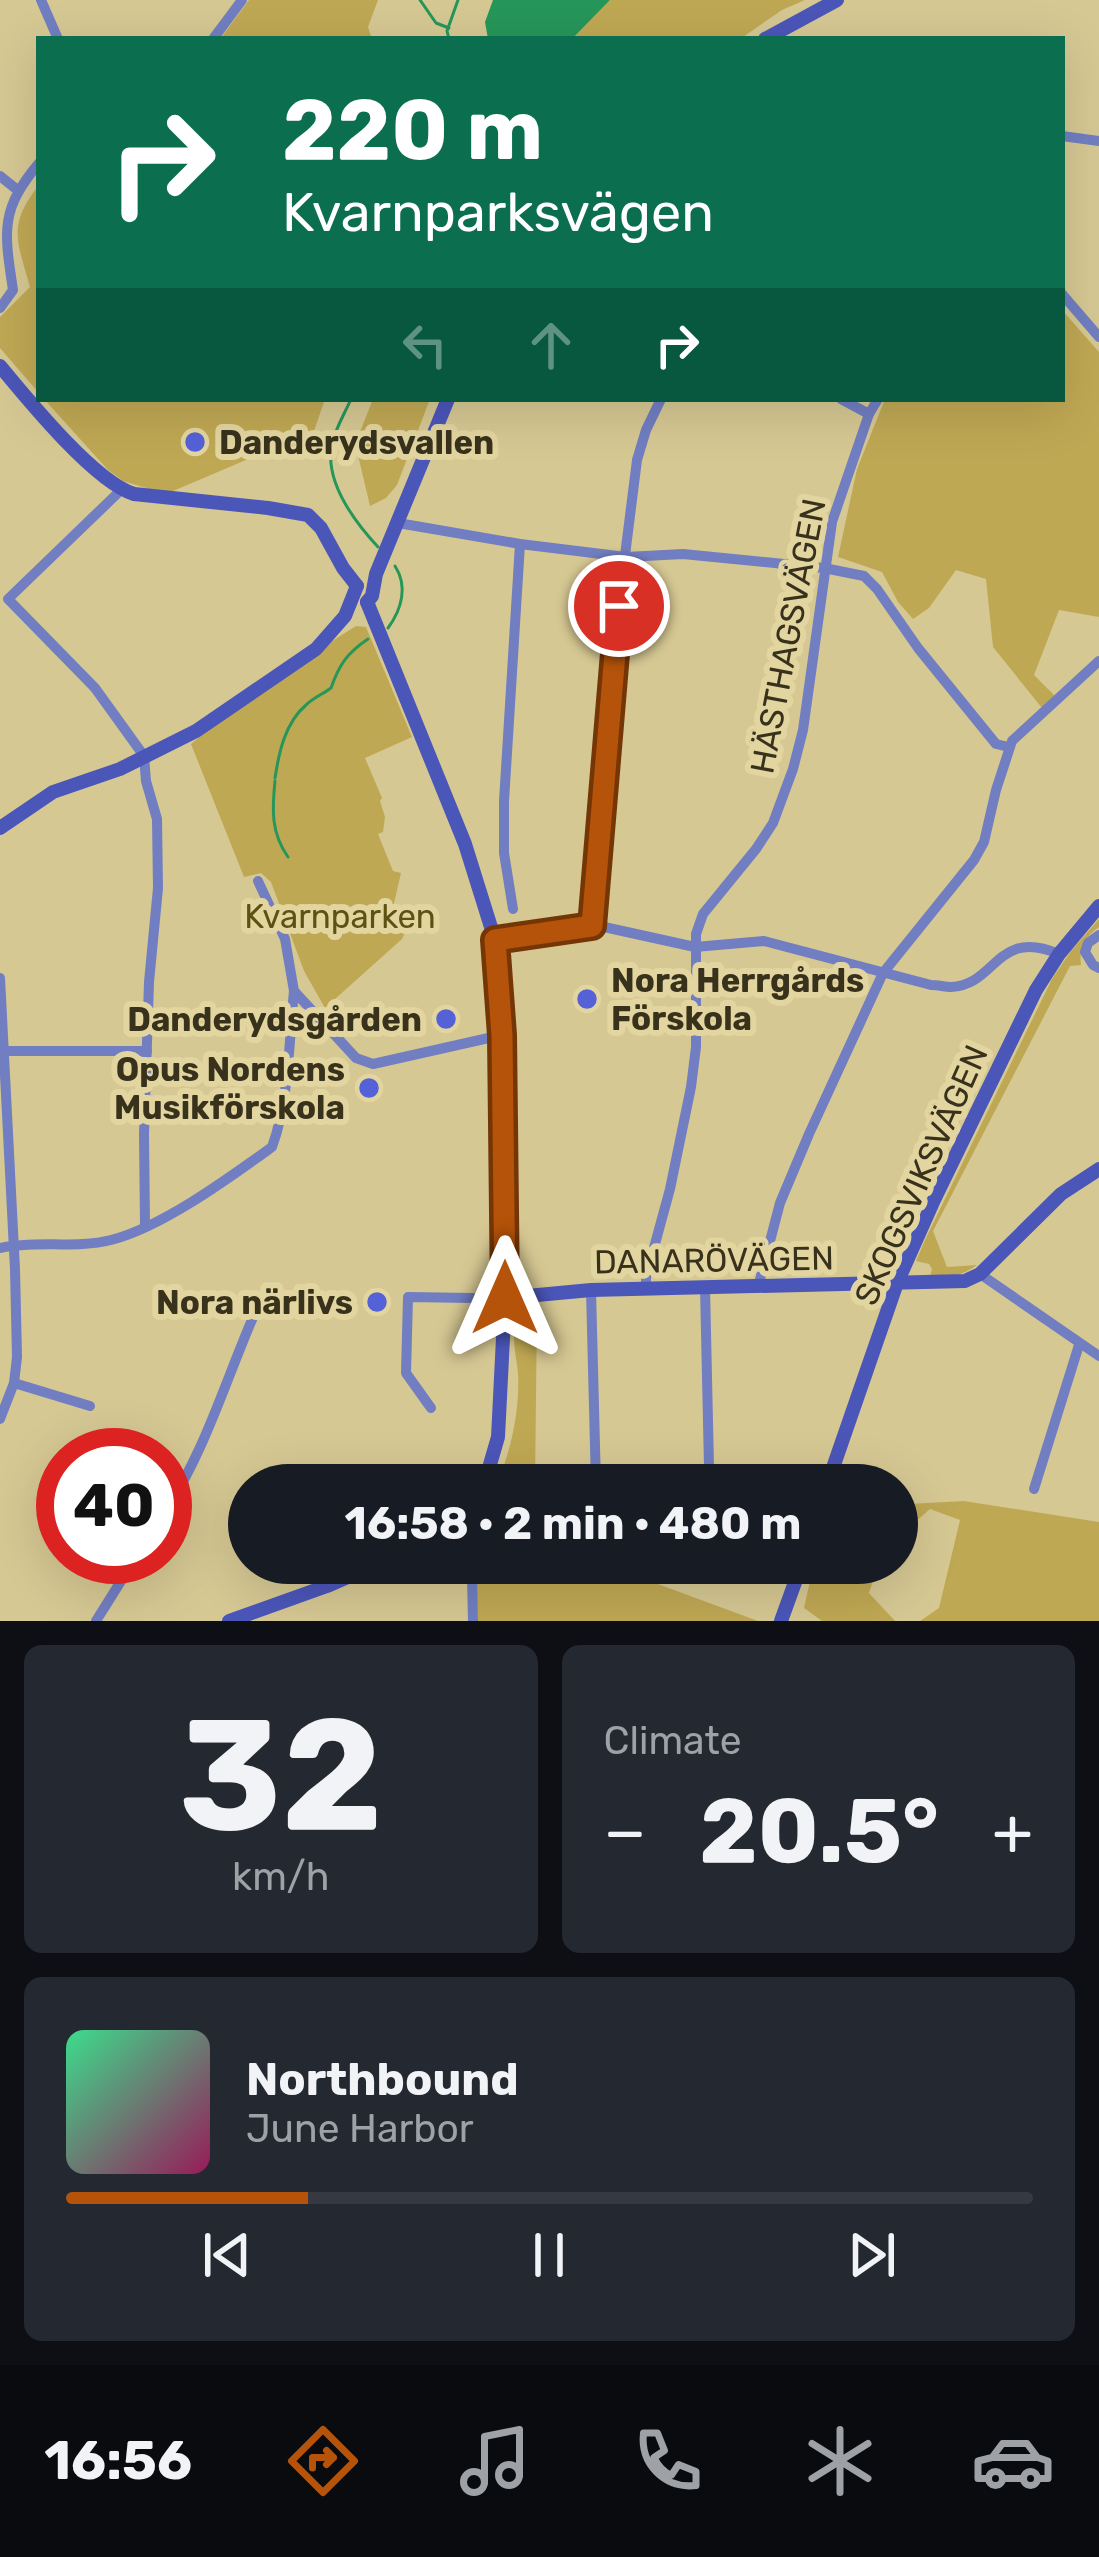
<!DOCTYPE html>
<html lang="en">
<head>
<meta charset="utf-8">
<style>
	:root { --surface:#171b24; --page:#242831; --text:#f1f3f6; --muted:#9ea1a6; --line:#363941; --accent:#b45309 }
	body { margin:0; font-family:Rubik,sans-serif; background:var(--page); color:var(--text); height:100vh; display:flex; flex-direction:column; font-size:45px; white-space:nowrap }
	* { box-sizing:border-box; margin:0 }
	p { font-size:39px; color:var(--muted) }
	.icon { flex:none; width:66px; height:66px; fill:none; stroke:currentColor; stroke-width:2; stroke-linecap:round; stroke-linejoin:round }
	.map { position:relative; height:1621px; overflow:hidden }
	.drawer { display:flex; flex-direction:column; gap:24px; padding:24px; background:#0d0f14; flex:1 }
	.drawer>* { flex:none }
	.hud { position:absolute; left:36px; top:36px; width:1029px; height:366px; border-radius:0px; box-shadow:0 12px 48px #0002; background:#0b6e4f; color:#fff; overflow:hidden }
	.speed { position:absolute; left:36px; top:1428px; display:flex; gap:24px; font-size:60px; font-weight:700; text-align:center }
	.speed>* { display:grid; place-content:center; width:156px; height:156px; border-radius:50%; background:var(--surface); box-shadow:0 12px 48px #0002; line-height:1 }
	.speed .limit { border:18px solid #d22; background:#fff; color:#111 }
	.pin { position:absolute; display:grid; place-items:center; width:102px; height:102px; color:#fff; margin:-51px; border:6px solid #fff; border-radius:50%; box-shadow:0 3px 12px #0007 }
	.me { position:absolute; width:132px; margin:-66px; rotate:0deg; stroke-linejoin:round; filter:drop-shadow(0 0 9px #0008) }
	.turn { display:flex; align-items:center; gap:42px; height:252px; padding:0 48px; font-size:54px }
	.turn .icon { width:156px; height:156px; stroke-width:2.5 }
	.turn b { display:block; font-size:84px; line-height:102px }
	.lanes { display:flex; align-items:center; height:114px; padding:0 48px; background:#0003; justify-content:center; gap:60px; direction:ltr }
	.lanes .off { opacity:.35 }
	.big { font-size:90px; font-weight:700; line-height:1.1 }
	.drawer .card { flex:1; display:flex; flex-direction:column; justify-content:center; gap:18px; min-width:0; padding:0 42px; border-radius:18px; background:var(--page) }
	.drawer .dial { align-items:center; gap:0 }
	.dial b { font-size:156px; line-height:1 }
	.song { display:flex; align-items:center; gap:36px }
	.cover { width:144px; height:144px; border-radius:18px; background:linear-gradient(135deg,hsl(150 70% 55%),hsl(330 70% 35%)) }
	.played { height:12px; border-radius:6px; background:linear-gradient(90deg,var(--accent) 25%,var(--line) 25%) }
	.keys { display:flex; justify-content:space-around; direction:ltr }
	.heat { display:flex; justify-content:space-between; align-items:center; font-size:66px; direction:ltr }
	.drawer .tiles { flex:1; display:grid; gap:24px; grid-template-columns:1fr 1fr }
	.card:last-child { grid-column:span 2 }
	.trip { position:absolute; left:228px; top:1464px; width:690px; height:120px; border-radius:60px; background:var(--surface); box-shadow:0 12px 48px #0002; font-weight:700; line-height:120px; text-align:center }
	.dock { display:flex; height:192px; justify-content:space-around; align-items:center; background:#090b0e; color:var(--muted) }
	.dock .icon { width:84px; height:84px }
	.dock .current { color:var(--accent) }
	.dock b { font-size:54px; color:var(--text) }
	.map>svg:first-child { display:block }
</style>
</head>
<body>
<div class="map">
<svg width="1099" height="1621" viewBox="0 0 1099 1621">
	<rect width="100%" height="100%" fill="#d6c893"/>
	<!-- green -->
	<g fill="#bfa854">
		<path d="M 249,0 L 378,0 L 368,27 L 372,39 L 220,39 Z"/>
		<path d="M 610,0 L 805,0 L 782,10 L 740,39 L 572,39 Z"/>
		<path d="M 39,185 L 39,393 L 0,348 L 0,317 L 30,287 C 17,240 7,226 39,185 Z"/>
		<path d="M 1062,310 L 1099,352 L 1099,617 L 1059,610 L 1034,675 L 1055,696 L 1042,708 L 993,647 L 986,579 L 956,570 L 929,608 L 913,619 L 898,602 L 882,572 L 838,557 L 857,469 L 885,399 L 1062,399 Z"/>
		<path d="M 44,399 L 325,399 L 314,431 L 166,494 L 123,481 L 108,470 Z"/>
		<path d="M 373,399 L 430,399 L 397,485 L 386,498 L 370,506 L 357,451 L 358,437 Z"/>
		<path d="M 356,626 L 366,627 L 412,737 L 365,758 L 382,798 L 380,801 L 385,817 L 383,832 L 378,834 L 393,871 L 401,873 L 392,912 L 396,920 L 410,922 L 402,939 L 325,1008 L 304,971 L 271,882 L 261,873 L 244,877 L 191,744 L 272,679 Z"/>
		<path d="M 1099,919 L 1099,927 C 1084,937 1079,948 1081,965 L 1070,966 L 933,1231 L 947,1267 L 977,1265 C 963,1275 948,1280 930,1277 L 932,1269 L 929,1264 L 916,1261 L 925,1240 L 1052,979 L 1071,951 Z"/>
		<path d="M 537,1309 L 535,1485 L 496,1485 C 511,1453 520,1409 518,1374 C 517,1358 511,1341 516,1326 C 519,1315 526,1312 537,1309 Z"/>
		<path d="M 964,1501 L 1099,1522 L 1099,1621 L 920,1621 L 939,1608 L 960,1520 L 930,1509 L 897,1538 L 897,1502 L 909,1504 Z"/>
		<path d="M 475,1563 L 601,1563 L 758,1621 L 478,1621 Z"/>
		<path d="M 814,1563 L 879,1563 L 869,1593 L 895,1621 L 822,1621 L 804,1608 Z"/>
	</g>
	<!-- water -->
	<path fill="#269659" d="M 493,0 L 610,0 L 572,39 L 488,39 L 485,22 Z"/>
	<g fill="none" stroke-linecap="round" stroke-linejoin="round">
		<!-- stream -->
		<g stroke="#269659" stroke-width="3">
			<path d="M 420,0 L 436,23 L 449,28"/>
			<path d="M 449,39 L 447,31 L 458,0"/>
			<path d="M 351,399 C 345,413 335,429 332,444 C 324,481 354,521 378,547"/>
			<path d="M 388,628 C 402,609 408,586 395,566"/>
			<path d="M 275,778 C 279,752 285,723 306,705 C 313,698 323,694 331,688 C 339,665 347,653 368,639"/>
			<path d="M 275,781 C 272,810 271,833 288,857"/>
		</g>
		<!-- street -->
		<g stroke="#717ec1" stroke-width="10">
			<path d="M 41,0 L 58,39"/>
			<path d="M 213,39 L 242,0"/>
			<path d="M 1062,136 L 1099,141"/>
			<path d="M 0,176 L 15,188"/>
			<path d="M 1062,294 L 1099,337"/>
			<path d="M 0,308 L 13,290 C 4,230 0,210 39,163"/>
			<path d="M 841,399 L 869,414"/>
			<path d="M 121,490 L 8,599 L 95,688 L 144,756 L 146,781 L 157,819 L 158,888 L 149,982 L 144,1134 L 145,1226"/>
			<path d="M 398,523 L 520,544 L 626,557 L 683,554 L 824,568 L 864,576 L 877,589 L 918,648 L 996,744 L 1009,747"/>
			<path d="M 258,881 L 285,939 L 294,991 L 356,1058 L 373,1064 L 502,1035"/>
			<path d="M 513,909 L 504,853 L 504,801 L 520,544"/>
			<path d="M 591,926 L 616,627 L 637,460 L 646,430 L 661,399"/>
			<path d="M 1099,935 L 1088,943 L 1085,952 L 1093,965 L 1099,968"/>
			<path d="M 495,940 L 595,925 L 695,947 L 764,941 L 931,985 C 938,985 945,987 951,987 C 997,985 996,927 1059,954"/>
			<path d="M 0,978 L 15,1269 L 17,1357 L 14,1383 L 0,1419"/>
			<path d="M 5,1051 L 147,1051"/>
			<path d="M 0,1248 C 36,1240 75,1249 111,1240 C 162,1227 229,1178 272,1147 C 289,1101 289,1040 294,991"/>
			<path d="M 980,1274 L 1099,1356"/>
			<path d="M 758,1287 L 780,1203 L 809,1134 L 883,973 L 974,860 L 984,842 L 996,790 L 1012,741 L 1099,661"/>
			<path d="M 646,1288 L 646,1277 L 670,1189 L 691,1087 L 696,1047 L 696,934 L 703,914 L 756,849 L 773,823 L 793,769 L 803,730 L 832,522 L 869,414 L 878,399"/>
			<path d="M 591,1290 L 596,1485"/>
			<path d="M 14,1383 L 90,1406"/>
			<path d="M 431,1408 L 406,1373 L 408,1297 L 473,1298"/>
			<path d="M 702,1485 L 709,1467 L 705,1287"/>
			<path d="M 1034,1489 L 1079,1345"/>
			<path d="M 165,1512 C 205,1451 225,1382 254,1315"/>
			<path d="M 465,1563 L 472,1578 L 473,1621"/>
			<path d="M 759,1563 L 798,1577"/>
			<path d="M 96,1621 L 136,1557"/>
		</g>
		<!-- secondary -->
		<g stroke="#4b56b9" stroke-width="14">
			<path d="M 765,39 L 837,0"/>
			<path d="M 0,366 C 28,400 95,482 134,494 L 268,508 L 308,515 L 321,528 L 343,568 L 357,586"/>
			<path d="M 367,602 L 465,844 L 495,940 L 502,1035 L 505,1298 L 498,1437 L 489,1468 L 480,1485"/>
			<path d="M 367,602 L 372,596 L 376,574 L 448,399"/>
			<path d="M 0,828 L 53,792 L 120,769 L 196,731 L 316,649 L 345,616 L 357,586"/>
			<path d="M 505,1298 L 591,1290 L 965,1281 L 980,1274 L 1061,1194 L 1099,1169"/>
			<path d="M 827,1485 L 897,1283 L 934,1200 L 1036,990 L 1059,954 L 1099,906"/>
			<path d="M 229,1621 L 327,1586 L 380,1563"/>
			<path d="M 781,1621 L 802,1563"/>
		</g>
	</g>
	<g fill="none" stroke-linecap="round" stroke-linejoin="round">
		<defs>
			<path id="route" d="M 505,1298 L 502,1035 L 495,940 L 592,926 L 619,606"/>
		</defs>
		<!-- route casing -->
		<use href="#route" stroke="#753606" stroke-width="30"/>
		<!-- route -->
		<use href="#route" stroke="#b45309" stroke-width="21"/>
	</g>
	<!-- markers -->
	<g fill="#5561d7" stroke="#e3d5a0" stroke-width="4.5">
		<circle cx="195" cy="442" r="12"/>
		<circle cx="587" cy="999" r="12"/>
		<circle cx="446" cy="1019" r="12"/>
		<circle cx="369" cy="1088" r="12"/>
		<circle cx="377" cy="1302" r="12"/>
	</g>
	<g text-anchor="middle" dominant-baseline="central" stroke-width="12" stroke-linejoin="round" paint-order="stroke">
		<!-- poi labels -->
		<g font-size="33" font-weight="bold" fill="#38321d" stroke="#e3d5a0" text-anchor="end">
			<text x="219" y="442" text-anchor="start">Danderydsvallen</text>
			<text x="611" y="980" text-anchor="start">Nora Herrgårds<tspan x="611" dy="38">Förskola</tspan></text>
			<text x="422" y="1019">Danderydsgården</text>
			<text x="345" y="1069">Opus Nordens<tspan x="345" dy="38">Musikförskola</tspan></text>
			<text x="353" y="1302">Nora närlivs</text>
		</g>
		<!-- street labels -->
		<g font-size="33" fill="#38321d" stroke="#e3d5a0">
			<text transform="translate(788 636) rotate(-79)">HÄSTHAGSVÄGEN</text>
			<text transform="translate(921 1175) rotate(-66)">SKOGSVIKSVÄGEN</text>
			<text transform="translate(714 1260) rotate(-1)">DANARÖVÄGEN</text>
		</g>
		<!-- park labels -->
		<g font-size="33" fill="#5f5013" stroke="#e3d5a0">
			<text x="340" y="916">Kvarnparken</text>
		</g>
	</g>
</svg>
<div class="speed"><div class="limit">40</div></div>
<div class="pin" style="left:619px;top:606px;background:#d93025"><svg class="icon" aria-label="arrive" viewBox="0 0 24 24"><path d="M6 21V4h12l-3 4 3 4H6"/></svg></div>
<svg class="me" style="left:505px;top:1298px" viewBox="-20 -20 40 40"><path d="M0-17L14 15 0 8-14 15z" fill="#b45309" stroke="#fff" stroke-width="4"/></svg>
<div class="trip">16:58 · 2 min · 480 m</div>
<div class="hud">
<div class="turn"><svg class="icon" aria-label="right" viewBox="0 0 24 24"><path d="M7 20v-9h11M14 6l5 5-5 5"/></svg><div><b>220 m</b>Kvarnparksvägen</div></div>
<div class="lanes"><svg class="icon off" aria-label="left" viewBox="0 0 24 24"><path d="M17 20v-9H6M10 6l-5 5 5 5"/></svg><svg class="icon off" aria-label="ahead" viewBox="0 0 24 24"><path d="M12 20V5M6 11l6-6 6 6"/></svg><svg class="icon" aria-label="right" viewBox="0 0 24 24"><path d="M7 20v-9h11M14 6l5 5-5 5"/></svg></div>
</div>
</div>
<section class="drawer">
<div class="tiles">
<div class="card dial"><b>32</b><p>km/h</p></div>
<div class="card"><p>Climate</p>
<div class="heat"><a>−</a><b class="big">20.5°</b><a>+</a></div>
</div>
<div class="card">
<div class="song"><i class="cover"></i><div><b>Northbound</b><p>June Harbor</p></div></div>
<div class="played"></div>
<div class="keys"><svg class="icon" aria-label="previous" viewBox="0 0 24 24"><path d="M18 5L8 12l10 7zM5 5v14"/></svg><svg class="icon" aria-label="pause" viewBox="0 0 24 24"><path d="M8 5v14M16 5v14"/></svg><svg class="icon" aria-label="next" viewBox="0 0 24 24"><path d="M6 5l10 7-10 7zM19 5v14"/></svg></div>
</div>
</div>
</section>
<nav class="dock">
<b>16:56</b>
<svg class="icon current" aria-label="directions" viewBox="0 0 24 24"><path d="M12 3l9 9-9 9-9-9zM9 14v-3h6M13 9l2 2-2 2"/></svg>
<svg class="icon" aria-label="music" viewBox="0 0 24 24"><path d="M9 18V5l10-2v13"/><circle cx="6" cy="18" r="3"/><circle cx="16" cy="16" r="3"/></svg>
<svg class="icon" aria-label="phone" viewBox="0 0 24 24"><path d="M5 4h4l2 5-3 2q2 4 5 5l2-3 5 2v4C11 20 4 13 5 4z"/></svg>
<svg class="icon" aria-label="climate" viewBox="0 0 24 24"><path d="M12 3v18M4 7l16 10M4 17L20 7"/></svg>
<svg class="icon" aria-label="car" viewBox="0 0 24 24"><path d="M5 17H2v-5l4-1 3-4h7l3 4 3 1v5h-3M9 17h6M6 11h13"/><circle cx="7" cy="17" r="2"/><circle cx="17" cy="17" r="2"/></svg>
</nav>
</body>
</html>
